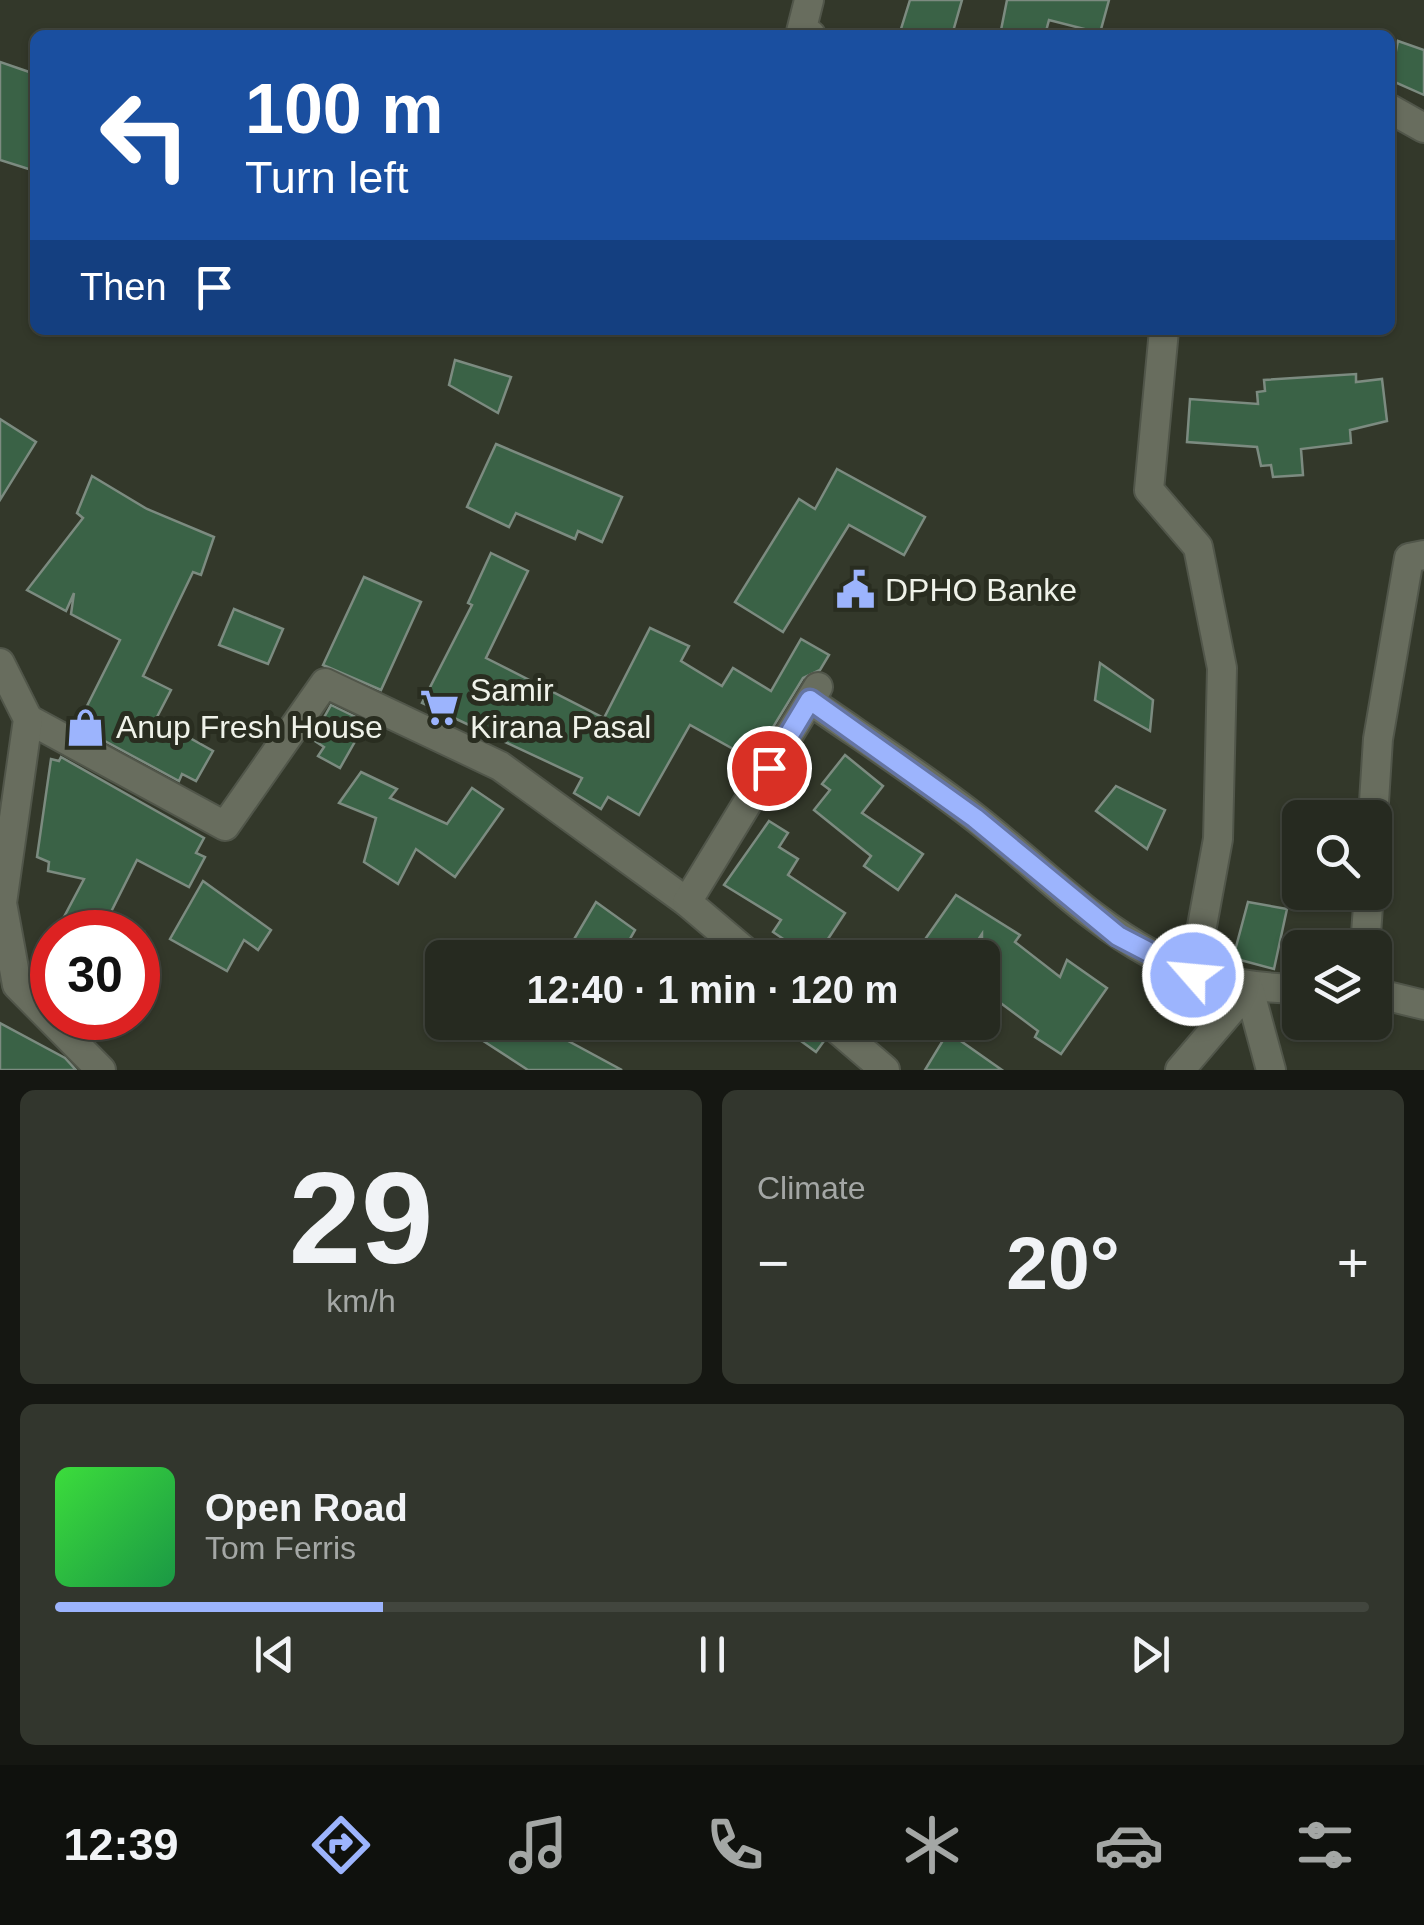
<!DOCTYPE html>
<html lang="en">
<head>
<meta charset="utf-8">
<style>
	:root { --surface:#262a20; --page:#32362d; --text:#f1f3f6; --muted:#a4a7a5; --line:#42463e; --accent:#9cb4fd }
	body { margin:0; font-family:Arial,sans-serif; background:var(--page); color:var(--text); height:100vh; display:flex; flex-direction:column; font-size:38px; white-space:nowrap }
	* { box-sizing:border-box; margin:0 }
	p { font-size:32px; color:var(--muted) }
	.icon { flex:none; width:55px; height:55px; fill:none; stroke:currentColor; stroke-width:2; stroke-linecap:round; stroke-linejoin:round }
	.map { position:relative; height:1070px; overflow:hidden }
	.side { display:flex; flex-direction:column; gap:20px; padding:20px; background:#151712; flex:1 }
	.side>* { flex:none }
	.top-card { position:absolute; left:30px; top:30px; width:1365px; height:305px; border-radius:15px; box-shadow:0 2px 8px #0004,0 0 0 2px var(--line); background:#1a4fa0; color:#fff; overflow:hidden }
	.tools { position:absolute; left:1282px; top:800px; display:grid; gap:20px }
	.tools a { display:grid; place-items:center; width:110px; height:110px; border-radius:15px; background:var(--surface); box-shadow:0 2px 8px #0004,0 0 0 2px var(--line); font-size:50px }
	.speed { position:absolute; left:30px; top:910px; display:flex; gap:20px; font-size:50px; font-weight:700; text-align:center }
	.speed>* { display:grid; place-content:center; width:130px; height:130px; border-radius:50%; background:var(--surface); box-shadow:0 2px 8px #0004,0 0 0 2px var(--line); line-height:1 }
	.speed .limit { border:15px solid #d22; background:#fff; color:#111 }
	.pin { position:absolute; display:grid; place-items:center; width:85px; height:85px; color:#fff; margin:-42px; border:5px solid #fff; border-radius:50%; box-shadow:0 2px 10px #0007 }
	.me { position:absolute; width:110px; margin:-55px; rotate:297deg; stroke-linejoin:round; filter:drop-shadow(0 0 8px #0008) }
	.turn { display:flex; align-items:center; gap:35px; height:210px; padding:0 50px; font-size:45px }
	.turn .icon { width:130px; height:130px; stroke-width:2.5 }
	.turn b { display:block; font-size:70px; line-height:85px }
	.then { display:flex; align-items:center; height:95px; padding:0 50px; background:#0003; gap:20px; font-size:38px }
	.big { font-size:75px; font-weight:600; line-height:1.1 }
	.side .card { flex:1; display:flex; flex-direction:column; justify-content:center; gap:15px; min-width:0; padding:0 35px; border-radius:15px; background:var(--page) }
	.side .dial { align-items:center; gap:0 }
	.dial b { font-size:130px; line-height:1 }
	.song { display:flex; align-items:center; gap:30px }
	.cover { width:120px; height:120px; border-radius:15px; background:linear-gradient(135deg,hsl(120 70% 55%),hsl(140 70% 35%)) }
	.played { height:10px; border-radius:5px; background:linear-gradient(90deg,var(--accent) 25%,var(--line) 25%) }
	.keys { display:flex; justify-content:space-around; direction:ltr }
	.heat { display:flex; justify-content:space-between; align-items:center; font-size:55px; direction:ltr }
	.side .tiles { flex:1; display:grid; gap:20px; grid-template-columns:1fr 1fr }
	.card:last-child { grid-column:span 2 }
	.trip { position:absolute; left:425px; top:940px; width:575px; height:100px; border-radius:15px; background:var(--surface); box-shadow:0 2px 8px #0004,0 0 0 2px var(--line); font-weight:600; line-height:100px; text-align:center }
	.tab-bar { display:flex; height:160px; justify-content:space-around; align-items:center; background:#0f110d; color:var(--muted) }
	.tab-bar .icon { width:70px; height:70px }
	.tab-bar .current { color:var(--accent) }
	.tab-bar b { font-size:45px; color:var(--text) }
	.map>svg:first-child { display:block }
</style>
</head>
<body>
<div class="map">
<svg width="1424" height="1070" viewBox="0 0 1424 1070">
	<rect width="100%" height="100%" fill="#33382a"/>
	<!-- building -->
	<g fill="#3a6246" stroke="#7c8b80" stroke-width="2.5">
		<path d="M 910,0 L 962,0 L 952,35 L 922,35 L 901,29 Z"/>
		<path d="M 1007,0 L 1109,0 L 1100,33 L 1049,20 L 1045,35 L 1000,35 Z"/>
		<path d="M 1398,41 L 1424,50 L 1424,95 L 1390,80 Z"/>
		<path d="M 0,62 L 35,74 L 35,171 L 0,160 Z"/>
		<path d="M 455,360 L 511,377 L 498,413 L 449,385 Z"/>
		<path d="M 1356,374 L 1356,382 L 1382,379 L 1387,421 L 1350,430 L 1351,443 L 1301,449 L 1303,475 L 1273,477 L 1271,465 L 1261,466 L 1257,447 L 1187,442 L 1190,399 L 1258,404 L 1257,392 L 1265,391 L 1264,380 Z"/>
		<path d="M 0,419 L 36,442 L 0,500 Z"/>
		<path d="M 496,444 L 622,497 L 602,542 L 578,531 L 575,539 L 516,513 L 509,527 L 467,507 Z"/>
		<path d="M 837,469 L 925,517 L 904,555 L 849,525 L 783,632 L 735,602 L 799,499 L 815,509 Z"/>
		<path d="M 92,476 L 147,509 L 214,537 L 201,575 L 193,572 L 143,676 L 171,690 L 156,719 L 213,751 L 196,781 L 182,774 L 179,781 L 77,726 L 120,640 L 71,614 L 74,593 L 66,611 L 27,590 L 83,518 L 77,513 Z"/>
		<path d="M 491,553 L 528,571 L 486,658 L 604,718 L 650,628 L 689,646 L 681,661 L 722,686 L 733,668 L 771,691 L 801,639 L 829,655 L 820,670 L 803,678 L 753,760 L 690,725 L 639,815 L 608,797 L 601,809 L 574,793 L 582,778 L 422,703 L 472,605 L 468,603 Z"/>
		<path d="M 364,577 L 421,602 L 381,690 L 323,665 Z"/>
		<path d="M 234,609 L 283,629 L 268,664 L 219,645 Z"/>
		<path d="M 1100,663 L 1153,700 L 1150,731 L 1095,700 Z"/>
		<path d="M 331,705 L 366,722 L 340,768 L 318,756 L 324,747 L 312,739 Z"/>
		<path d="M 845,755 L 883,786 L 862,813 L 923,854 L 898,890 L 864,866 L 871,856 L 814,810 L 830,790 L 822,784 Z"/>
		<path d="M 61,757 L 204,838 L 196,853 L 205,857 L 189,887 L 137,860 L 110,914 L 145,932 L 56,932 L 84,879 L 48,871 L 49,862 L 37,857 L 51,759 L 59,761 Z"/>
		<path d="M 361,772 L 397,789 L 390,798 L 447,824 L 472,788 L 503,809 L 455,877 L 416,849 L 398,884 L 364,862 L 376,818 L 339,803 Z"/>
		<path d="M 1116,786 L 1165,810 L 1147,849 L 1096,811 Z"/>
		<path d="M 769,821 L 788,833 L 779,847 L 798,859 L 788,875 L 845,913 L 822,948 L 811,942 L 804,953 L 773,932 L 781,920 L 724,885 Z"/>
		<path d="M 203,881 L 271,930 L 258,950 L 244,940 L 227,971 L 170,939 Z"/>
		<path d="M 956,895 L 1020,935 L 1015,942 L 1060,977 L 1067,960 L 1107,988 L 1061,1054 L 1035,1037 L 1038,1031 L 982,989 L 982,934 L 966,958 L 912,958 Z"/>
		<path d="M 596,902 L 635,930 L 619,958 L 563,958 Z"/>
		<path d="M 1248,902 L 1287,909 L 1274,969 L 1233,958 Z"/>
		<path d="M 454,1022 L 533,1022 L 622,1070 L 528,1070 Z"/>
		<path d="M 775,1022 L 812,1022 L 824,1041 L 816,1052 Z"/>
		<path d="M 0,1023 L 65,1058 L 76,1070 L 0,1070 Z"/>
		<path d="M 948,1032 L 1002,1070 L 925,1070 Z"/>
	</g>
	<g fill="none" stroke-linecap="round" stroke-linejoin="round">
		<defs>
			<g id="minor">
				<path d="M 809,0 L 801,32 L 811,35"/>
				<path d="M 1390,109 L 1424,128"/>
				<path d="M 1164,330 L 1149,490 L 1198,547 L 1222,668 L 1218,839 L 1193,975"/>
				<path d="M 810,701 C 866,740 925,778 978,820 C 1090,909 1146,987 1300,989"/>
				<path d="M 28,719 L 225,826 L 325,683 L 500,766 L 687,902"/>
				<path d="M 1373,818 L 1378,739 L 1409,558 L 1424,555"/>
				<path d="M 1365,948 L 1369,892"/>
				<path d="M 753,958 L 687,902 L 818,687"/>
				<path d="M 1375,993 L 1424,1005"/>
				<path d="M 829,1022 L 885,1070"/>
				<path d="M 1180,1070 L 1249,989 L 1271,1070"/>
			</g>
			<path id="tertiary" d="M 0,663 L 28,719 L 2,903 L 17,985 L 101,1070"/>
		</defs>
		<!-- minor casing -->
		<use href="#minor" stroke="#51564a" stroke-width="32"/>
		<!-- tertiary casing -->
		<use href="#tertiary" stroke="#51564a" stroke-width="32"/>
		<!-- minor -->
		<use href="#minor" stroke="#686d5e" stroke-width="28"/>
		<!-- tertiary -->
		<use href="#tertiary" stroke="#686d5e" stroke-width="28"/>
	</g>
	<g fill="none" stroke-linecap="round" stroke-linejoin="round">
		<defs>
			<path id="route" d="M 769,768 L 810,700 L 975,818 L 1118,936 L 1193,975"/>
		</defs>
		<!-- route casing -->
		<use href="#route" stroke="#6575a4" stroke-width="25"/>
		<!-- route -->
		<use href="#route" stroke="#9cb4fd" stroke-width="18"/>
	</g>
	<!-- icons -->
	<defs>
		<symbol id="civic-bare" viewBox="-9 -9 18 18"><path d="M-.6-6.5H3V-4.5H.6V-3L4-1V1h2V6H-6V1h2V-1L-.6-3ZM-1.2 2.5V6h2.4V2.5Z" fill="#9cb4fd" stroke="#292d20" stroke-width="2.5" paint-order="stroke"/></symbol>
		<symbol id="supermarket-bare" viewBox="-9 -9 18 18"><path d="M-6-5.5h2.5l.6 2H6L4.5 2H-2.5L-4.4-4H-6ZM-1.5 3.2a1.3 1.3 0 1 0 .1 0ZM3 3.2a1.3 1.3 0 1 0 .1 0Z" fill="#9cb4fd" stroke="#292d20" stroke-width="2.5" paint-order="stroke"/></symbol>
		<symbol id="shop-bare" viewBox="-9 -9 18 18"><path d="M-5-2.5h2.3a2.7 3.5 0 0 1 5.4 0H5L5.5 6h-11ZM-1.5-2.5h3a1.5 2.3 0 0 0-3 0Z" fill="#9cb4fd" stroke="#292d20" stroke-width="2.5" paint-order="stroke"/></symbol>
	</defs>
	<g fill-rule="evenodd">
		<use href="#civic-bare" x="828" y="562" width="55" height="55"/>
		<use href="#supermarket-bare" x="412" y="680" width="55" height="55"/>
		<use href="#shop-bare" x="58" y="700" width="55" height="55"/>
	</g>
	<g text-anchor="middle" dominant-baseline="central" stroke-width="10" stroke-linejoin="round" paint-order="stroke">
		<!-- poi labels -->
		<g font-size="32" fill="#eff2e9" stroke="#292d20" text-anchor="start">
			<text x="885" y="590">DPHO Banke</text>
			<text x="470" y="690">Samir<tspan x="470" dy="37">Kirana Pasal</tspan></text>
			<text x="116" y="727">Anup Fresh House</text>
		</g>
	</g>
</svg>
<div class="tools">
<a><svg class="icon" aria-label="search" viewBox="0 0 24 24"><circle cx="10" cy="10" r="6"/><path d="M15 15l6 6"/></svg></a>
<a><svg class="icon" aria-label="layers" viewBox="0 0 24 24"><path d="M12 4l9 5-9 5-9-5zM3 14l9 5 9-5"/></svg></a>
</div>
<div class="speed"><div class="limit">30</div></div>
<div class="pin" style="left:769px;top:768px;background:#d93025"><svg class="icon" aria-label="arrive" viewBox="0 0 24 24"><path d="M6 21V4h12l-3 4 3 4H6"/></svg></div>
<svg class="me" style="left:1193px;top:975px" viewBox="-20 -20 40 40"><circle r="17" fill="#9cb4fd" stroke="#fff" stroke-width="3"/><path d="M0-11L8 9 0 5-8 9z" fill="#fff"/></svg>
<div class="trip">12:40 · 1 min · 120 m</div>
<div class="top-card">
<div class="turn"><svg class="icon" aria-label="left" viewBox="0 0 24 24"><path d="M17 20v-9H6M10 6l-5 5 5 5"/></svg><div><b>100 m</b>Turn left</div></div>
<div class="then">Then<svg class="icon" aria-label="arrive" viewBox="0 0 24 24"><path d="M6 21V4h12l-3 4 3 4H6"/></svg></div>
</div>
</div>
<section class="side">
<div class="tiles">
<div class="card dial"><b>29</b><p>km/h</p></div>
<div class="card"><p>Climate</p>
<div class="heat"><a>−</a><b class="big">20°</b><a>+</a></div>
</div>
<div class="card">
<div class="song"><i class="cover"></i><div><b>Open Road</b><p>Tom Ferris</p></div></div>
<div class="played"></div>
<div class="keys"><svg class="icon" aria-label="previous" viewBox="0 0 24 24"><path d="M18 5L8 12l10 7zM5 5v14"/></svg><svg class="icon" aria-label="pause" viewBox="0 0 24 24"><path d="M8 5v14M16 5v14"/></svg><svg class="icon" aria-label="next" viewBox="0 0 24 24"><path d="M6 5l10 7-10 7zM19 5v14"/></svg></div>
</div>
</div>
</section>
<nav class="tab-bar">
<b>12:39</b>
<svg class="icon current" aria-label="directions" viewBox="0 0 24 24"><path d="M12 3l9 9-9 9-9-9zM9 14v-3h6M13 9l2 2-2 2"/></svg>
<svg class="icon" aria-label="music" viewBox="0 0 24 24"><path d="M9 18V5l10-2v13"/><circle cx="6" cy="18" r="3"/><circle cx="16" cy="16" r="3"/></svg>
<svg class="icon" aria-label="phone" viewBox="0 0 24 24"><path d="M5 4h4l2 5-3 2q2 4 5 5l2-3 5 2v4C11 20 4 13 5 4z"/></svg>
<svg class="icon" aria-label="climate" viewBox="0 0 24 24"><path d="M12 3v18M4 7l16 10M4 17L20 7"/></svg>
<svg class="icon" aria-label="car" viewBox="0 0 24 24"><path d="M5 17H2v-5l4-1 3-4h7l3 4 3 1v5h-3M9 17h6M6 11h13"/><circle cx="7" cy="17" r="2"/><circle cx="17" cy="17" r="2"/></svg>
<svg class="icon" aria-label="filters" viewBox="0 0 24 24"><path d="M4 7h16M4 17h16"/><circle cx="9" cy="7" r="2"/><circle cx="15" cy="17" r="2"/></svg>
</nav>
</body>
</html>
